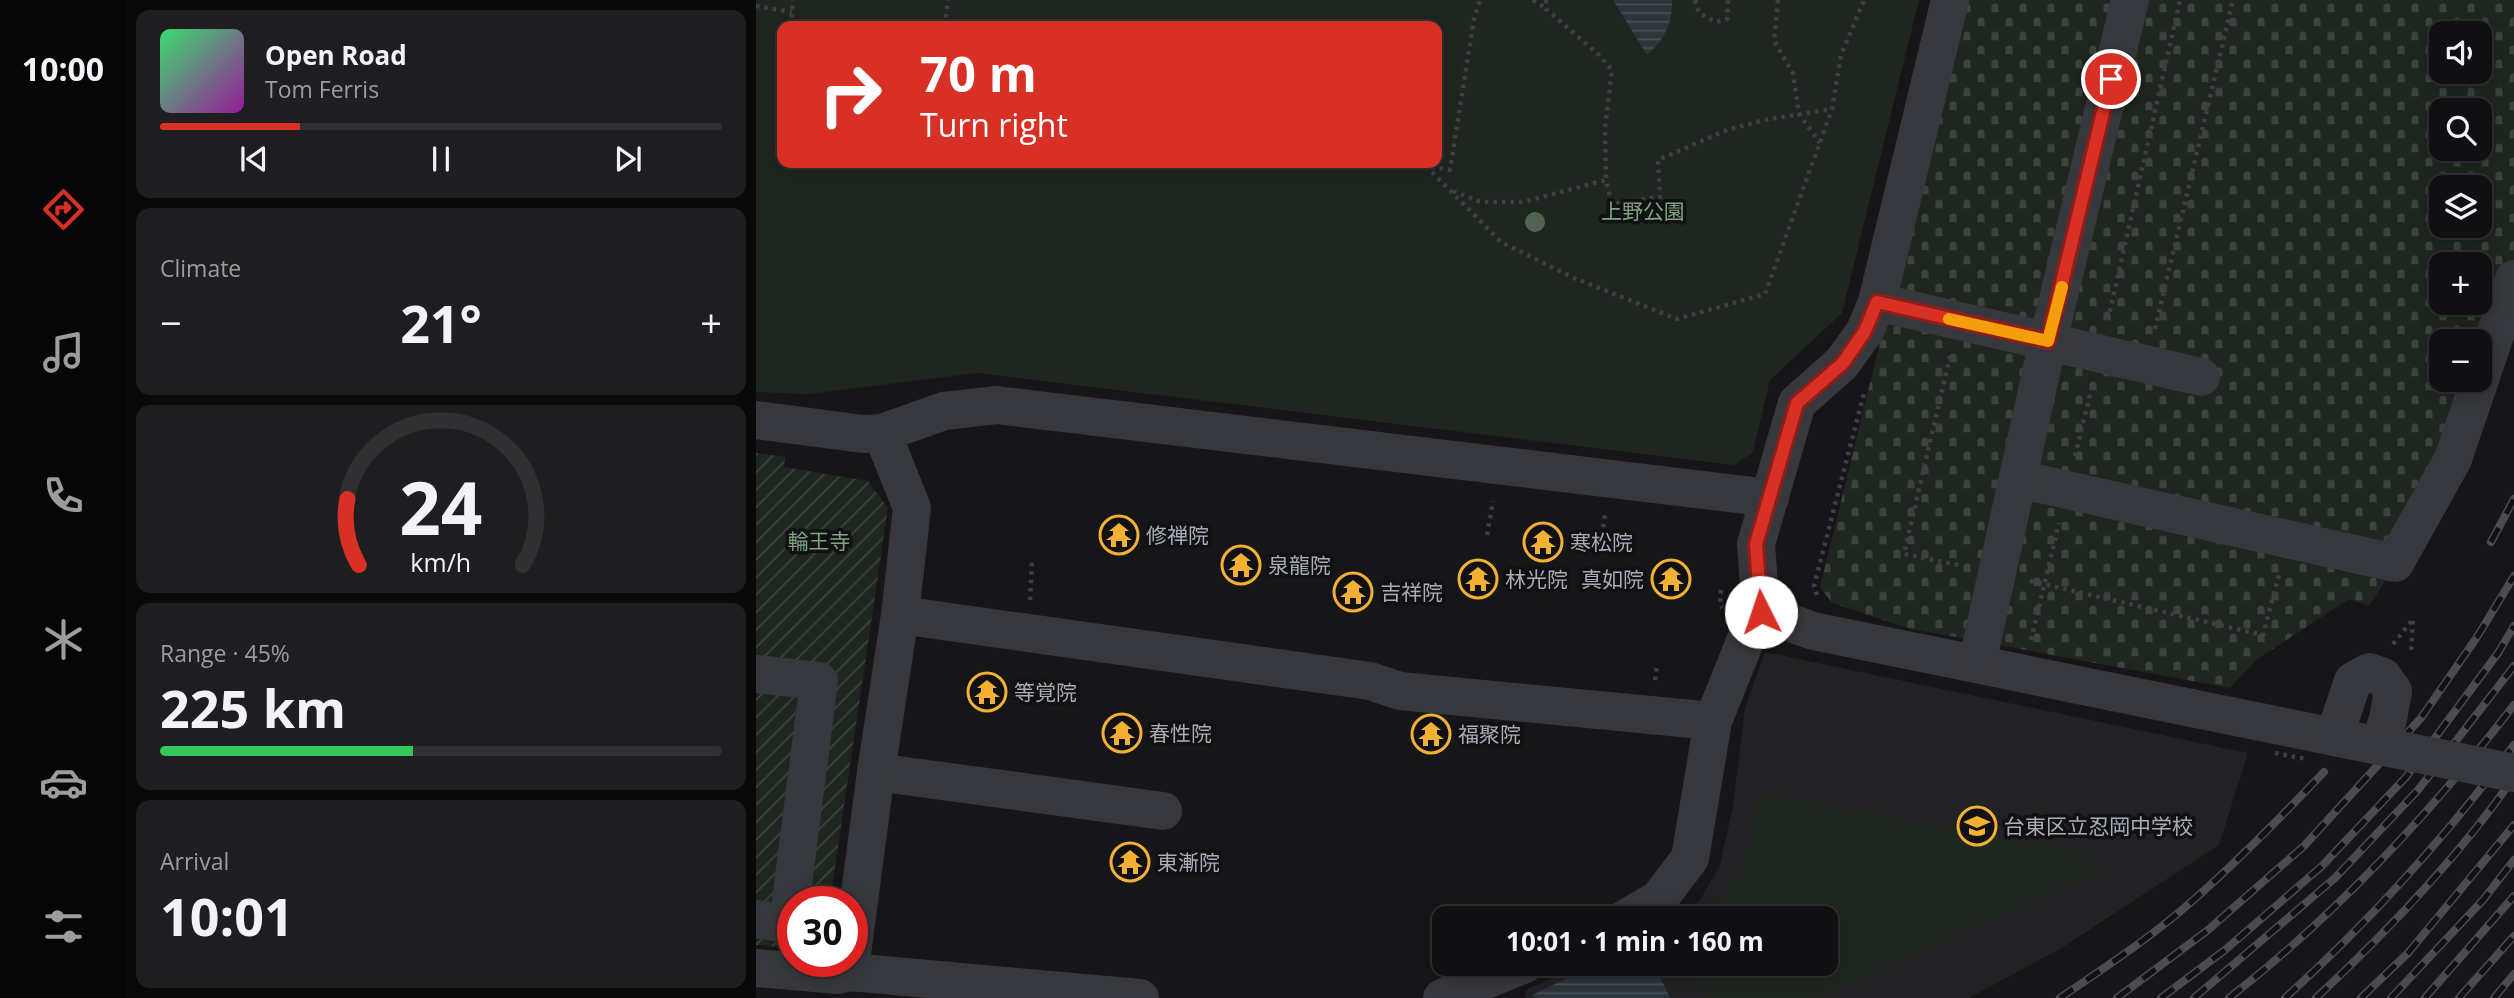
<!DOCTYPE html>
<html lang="en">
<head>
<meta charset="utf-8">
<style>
	:root { --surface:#101012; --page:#1e1e20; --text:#f1f3f6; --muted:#9c9d9f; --line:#303032; --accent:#d93025 }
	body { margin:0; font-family:"Open Sans","Noto Sans JP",sans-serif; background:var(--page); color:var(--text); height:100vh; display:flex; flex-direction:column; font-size:26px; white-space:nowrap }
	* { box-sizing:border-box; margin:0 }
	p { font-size:23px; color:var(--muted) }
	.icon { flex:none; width:38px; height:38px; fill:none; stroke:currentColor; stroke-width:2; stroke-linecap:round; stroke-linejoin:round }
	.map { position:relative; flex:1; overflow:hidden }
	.side { display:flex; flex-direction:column; gap:10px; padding:10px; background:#09090a; width:630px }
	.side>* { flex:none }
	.banner { position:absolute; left:21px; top:21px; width:665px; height:147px; border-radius:14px; box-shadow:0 4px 18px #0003,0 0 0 2px var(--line); background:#d93025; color:#fff; overflow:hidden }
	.tools { position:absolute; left:1673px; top:21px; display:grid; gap:14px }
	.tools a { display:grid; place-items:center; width:63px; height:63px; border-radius:14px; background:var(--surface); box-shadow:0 4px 18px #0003,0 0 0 2px var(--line); font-size:35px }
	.speed { position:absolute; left:21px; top:886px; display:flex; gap:14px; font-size:35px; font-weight:700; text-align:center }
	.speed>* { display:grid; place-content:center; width:91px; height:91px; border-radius:50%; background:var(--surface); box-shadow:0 4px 18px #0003,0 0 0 2px var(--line); line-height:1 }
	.speed .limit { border:10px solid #d22; background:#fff; color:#111 }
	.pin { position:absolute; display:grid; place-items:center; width:60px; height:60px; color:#fff; margin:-30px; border:4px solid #fff; border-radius:50%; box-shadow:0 2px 7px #0007 }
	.me { position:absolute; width:77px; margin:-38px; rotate:356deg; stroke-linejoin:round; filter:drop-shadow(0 0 5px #0008) }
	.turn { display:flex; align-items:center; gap:24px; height:147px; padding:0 28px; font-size:32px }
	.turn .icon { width:91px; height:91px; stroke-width:2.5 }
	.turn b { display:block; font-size:49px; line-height:60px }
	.big { font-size:52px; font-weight:700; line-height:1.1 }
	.side .card { flex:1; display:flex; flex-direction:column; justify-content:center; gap:10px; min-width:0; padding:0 24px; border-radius:14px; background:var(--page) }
	.side .dial { align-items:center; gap:0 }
	.dial svg { height:182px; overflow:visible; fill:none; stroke:var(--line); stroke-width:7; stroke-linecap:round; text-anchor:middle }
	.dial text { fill:var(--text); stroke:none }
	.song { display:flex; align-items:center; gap:21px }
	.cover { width:84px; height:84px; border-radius:10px; background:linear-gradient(135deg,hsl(140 70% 55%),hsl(300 70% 35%)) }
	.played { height:7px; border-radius:4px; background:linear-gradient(90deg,var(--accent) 25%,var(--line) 25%) }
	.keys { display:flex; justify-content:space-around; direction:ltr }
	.heat { display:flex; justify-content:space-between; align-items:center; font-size:38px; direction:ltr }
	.charge { height:10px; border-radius:5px; background:linear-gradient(90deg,#34c759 45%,var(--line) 0) }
	.trip { position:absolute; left:676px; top:906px; width:406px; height:70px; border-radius:14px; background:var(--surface); box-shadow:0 4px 18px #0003,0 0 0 2px var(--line); font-weight:700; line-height:70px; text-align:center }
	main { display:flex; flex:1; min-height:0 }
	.menu { display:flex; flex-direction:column; width:126px; justify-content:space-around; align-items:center; background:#060607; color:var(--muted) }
	.menu .icon { width:49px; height:49px }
	.menu .on { color:var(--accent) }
	.menu b { font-size:32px; color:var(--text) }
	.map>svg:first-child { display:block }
</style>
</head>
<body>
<main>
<nav class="menu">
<b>10:00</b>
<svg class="icon on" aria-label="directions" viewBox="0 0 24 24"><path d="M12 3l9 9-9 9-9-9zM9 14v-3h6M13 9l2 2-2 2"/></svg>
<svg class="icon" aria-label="music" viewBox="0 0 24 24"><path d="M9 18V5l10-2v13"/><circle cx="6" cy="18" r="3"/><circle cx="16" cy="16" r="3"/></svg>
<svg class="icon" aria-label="phone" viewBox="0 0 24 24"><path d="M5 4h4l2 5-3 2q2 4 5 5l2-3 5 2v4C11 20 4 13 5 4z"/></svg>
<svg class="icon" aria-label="climate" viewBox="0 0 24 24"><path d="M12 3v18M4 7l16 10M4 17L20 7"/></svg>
<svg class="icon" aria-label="car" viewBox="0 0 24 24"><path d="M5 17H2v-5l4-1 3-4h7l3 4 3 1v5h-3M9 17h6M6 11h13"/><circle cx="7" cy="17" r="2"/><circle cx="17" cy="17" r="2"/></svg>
<svg class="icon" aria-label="filters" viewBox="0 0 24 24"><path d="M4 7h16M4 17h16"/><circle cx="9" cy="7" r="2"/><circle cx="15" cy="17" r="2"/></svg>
</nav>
<section class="side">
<div class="card">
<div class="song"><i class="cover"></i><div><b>Open Road</b><p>Tom Ferris</p></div></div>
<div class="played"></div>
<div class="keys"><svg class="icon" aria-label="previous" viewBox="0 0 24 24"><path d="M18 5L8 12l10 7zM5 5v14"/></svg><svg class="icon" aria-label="pause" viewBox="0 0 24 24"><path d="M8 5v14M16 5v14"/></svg><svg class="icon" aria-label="next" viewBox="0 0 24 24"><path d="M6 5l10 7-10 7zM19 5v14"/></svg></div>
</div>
<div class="card"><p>Climate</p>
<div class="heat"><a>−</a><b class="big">21°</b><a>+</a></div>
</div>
<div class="card dial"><svg viewBox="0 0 100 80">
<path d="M14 69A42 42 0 1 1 86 69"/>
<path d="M14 69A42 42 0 0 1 9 40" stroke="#d93025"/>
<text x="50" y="56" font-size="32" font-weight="700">24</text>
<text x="50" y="72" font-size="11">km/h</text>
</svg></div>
<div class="card"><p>Range · 45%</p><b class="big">225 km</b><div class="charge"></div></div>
<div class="card"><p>Arrival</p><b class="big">10:01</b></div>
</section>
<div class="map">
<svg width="1758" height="998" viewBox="0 0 1758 998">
	<defs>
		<pattern id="cemetery-stones" width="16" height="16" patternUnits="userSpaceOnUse" patternTransform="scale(1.75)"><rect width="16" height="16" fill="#1e261f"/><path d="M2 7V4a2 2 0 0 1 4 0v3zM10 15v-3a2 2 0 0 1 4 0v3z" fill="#3c433d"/></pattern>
		<pattern id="garden-furrows" width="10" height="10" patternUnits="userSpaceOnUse" patternTransform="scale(1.75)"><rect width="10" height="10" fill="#1e261f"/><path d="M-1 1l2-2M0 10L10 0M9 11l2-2" fill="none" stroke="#3c433d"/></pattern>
		<pattern id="water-rules" width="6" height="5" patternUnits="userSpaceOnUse" patternTransform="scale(1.75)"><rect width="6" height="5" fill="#2c353c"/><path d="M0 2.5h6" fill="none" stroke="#485056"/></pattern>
	</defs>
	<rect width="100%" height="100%" fill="#161618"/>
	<!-- built -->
	<path fill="#222225" d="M 1009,652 L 1492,753 L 1463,845 L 1304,949 L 1213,998 L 769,998 L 770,990 L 823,964 L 1069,964 L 1069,919 L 914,919 L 944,900 L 964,865 L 977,806 L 989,708 Z"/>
	<!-- cemetery -->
	<path fill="url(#cemetery-stones)" fill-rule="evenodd" d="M 1208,0 L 1758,0 L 1758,306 L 1706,461 L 1613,606 L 1593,599 L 1500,660 L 1474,688 L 1151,628 L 1076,603 L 1064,587 ZM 1685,33 L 1724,33 L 1724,72 L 1685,72 ZM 1685,110 L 1724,110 L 1724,149 L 1685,149 ZM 1685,187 L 1724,187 L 1724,226 L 1685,226 ZM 1685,264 L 1724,264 L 1724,303 L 1685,303 ZM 1685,341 L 1724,341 L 1724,380 L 1685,380 Z"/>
	<!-- park -->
	<g fill="#1e261f" fill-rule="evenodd">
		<path d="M 0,0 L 1163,0 L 1086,313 L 1014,380 L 997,452 L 978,465 L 221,373 L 53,394 L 0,392 ZM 26,26 L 681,26 L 681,163 L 26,163 Z"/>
		<path d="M 1002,792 L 1334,853 L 1342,872 L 1062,998 L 950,998 L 936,964 L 1069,964 L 1069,919 L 942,919 L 960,904 L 985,870 Z"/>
	</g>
	<!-- garden -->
	<path fill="url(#garden-furrows)" d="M 0,453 L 29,457 L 28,467 L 112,481 L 132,508 L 74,901 L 37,901 L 37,948 L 0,945 Z"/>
	<!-- water -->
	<g fill="url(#water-rules)">
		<path d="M 857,0 L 916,0 C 916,24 909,39 891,55 Z"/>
		<path d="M 841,964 L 898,964 L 914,998 L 778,998 L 776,995 Z"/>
	</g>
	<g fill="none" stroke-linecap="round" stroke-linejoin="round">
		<!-- path -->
		<g stroke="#3d3f44" stroke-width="4.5" stroke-dasharray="3.5 5" stroke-linecap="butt">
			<path d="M 777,0 L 789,8"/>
			<path d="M 790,0 L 790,9 L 843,55 L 856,70 L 849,128 L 850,180"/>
			<path d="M 939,0 L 943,13 L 960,22 L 971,19 L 972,0"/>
			<path d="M 1022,0 L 1018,41 L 1037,73 L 1043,114 L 1064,143"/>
			<path d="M 0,6 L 36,12"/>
			<path d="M 35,26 L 37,0"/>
			<path d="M 189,26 L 192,0"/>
			<path d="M 650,163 L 694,170 L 718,19 L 724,0"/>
			<path d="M 670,166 L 745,242 L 818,278 L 921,319 L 1009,294 L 1076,109 L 1085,55 L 1108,0"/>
			<path d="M 697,191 L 725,202 L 767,202 L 850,180 L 856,204 L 904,197 L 902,160 L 971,130 L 1008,120 L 1076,109"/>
			<path d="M 1352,320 L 1424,0"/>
			<path d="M 1399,329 L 1477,0"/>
			<path d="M 1194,356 L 1148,554 L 1207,566"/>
			<path d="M 1319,456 L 1336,386"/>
			<path d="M 731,535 L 737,501"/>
			<path d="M 831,545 L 845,547 L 849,513"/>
			<path d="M 1274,581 L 1507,635 L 1524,571"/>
			<path d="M 965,590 L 964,606 L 966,608"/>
			<path d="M 1061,595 L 1058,586 L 1108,393"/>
			<path d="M 274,600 L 276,558"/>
			<path d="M 1275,640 L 1303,523"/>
			<path d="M 1637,644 L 1657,619 L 1655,654"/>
			<path d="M 899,680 L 901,665"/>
		</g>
		<!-- minor -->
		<g stroke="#37383d" stroke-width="38">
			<path d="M 1121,302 L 1445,377"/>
			<path d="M 0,420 L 107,434 L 126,433 L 188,411 L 241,405 L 1014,498"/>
			<path d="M 1262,479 L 1639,563 L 1697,459 L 1758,279"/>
			<path d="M 1005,612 L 1057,631 L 1578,737 L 1597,681 L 1613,672 L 1627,677 L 1637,691 L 1632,719 L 1623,746"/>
			<path d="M 144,615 L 614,681 L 644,691 L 957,721"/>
			<path d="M 1221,664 L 1292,341 L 1374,0"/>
			<path d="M 0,674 L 63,681 L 32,924 L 0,919"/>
			<path d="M 120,772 L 407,811"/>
			<path d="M 869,919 L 903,899 L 934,858 L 957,721 L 992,634 L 1005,612 L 1000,544 L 1041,403 L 1086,363 L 1109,331 L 1121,302 L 1194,0"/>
			<path d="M 96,954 L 120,772 L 144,615 L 156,508 L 126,433"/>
			<path d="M 0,968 L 82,975 L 94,972 L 384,998"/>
			<path d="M 686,998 L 769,964"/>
		</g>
		<defs>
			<g id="rail">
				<path d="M 1735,542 L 1758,499"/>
				<path d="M 1304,998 C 1348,968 1394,938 1434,903 C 1481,862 1525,817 1568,772"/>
				<path d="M 1361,998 L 1452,930 L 1548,846 L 1665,718 L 1721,637 L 1758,576"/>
				<path d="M 1405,998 L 1469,950 L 1566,866 L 1650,777 L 1742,653 L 1758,626"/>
				<path d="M 1438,998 L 1579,878 L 1662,790 L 1758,666"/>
				<path d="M 1473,998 C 1581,914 1675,813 1758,705"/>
				<path d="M 1529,998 C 1614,921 1690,837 1758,745"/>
				<path d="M 1560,998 C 1632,931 1702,858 1758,777"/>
				<path d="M 1605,998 L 1652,953 L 1758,825"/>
				<path d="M 1635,998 L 1727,900 L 1758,860"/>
				<path d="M 1669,998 L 1758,896"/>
				<path d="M 1703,998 L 1758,936"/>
				<path d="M 1738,998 L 1758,974"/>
			</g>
		</defs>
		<!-- rail casing -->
		<use href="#rail" stroke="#4a4c52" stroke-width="8"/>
		<!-- rail -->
		<use href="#rail" stroke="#111113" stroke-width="5" stroke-dasharray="16" stroke-linecap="butt"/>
		<!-- path-bridge -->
		<path stroke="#3d3f44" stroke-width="4.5" stroke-dasharray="3.5 5" stroke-linecap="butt" d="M 1519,753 L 1551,759"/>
		<!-- minor-bridge -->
		<path stroke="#37383d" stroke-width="38" d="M 1578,737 L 1758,773"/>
	</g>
	<!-- trees -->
	<circle fill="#506452" cx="779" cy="222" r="10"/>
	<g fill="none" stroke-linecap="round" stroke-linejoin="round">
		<defs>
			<path id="route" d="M 1005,612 L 1000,544 L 1041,403 L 1087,363 L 1109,331 L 1121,302 L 1292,341 L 1355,79"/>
		</defs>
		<!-- route casing -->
		<use href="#route" stroke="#8d1f18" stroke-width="18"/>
		<!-- route -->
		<use href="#route" stroke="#d93025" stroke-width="12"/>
		<!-- slow -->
		<path stroke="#f59e0b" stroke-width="12" d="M 1193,319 L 1292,341 L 1306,287"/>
	</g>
	<!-- icons -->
	<defs>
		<symbol id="temple-ring" viewBox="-11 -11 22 22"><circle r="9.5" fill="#111113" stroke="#f2b134" stroke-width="1.5"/><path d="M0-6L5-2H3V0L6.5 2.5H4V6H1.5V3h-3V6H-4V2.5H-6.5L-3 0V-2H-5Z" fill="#f2b134"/></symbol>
		<symbol id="school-ring" viewBox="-11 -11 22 22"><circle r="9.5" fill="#111113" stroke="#f2b134" stroke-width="1.5"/><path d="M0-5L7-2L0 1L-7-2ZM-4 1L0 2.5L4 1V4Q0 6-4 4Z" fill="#f2b134"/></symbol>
	</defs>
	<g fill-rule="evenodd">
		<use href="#temple-ring" x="341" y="513" width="44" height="44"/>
		<use href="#temple-ring" x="765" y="520" width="44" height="44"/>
		<use href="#temple-ring" x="463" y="543" width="44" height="44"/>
		<use href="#temple-ring" x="700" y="557" width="44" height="44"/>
		<use href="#temple-ring" x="893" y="557" width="44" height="44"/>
		<use href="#temple-ring" x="575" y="570" width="44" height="44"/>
		<use href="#temple-ring" x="209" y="670" width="44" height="44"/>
		<use href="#temple-ring" x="344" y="711" width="44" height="44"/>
		<use href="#temple-ring" x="653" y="712" width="44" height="44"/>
		<use href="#school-ring" x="1199" y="804" width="44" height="44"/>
		<use href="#temple-ring" x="352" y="840" width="44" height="44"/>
	</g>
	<g text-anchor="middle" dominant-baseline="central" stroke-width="7" stroke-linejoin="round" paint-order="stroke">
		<!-- park labels -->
		<g font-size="21" fill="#7fa381" stroke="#111113">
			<text x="887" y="211">上野公園</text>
			<text x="63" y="541">輪王寺</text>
		</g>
		<!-- poi labels -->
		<g font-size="21" fill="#a8adb8" stroke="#111113" text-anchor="start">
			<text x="390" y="535">修禅院</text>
			<text x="814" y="542">寒松院</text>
			<text x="512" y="565">泉龍院</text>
			<text x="749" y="579">林光院</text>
			<text x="888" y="579" text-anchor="end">真如院</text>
			<text x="624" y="592">吉祥院</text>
			<text x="258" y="692">等覚院</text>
			<text x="393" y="733">春性院</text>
			<text x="702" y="734">福聚院</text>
			<text x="1248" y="826">台東区立忍岡中学校</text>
			<text x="401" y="862">東漸院</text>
		</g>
	</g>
</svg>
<div class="tools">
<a><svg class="icon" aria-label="sound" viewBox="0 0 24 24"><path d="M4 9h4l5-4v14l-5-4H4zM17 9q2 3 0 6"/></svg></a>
<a><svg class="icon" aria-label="search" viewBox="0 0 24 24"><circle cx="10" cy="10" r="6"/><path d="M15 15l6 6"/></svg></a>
<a><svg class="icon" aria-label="layers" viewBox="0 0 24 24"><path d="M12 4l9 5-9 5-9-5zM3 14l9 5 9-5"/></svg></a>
<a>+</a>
<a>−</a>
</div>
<div class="speed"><div class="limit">30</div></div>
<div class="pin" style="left:1355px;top:79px;background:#d93025"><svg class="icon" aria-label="arrive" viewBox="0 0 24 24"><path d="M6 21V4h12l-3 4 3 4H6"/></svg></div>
<svg class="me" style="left:1005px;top:612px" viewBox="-20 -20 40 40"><circle r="19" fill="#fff"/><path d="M0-13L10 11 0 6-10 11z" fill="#d93025"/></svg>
<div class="trip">10:01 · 1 min · 160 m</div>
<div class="banner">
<div class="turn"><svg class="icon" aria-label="right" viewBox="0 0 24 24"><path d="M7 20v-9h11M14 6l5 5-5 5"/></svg><div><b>70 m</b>Turn right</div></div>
</div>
</div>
</main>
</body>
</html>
